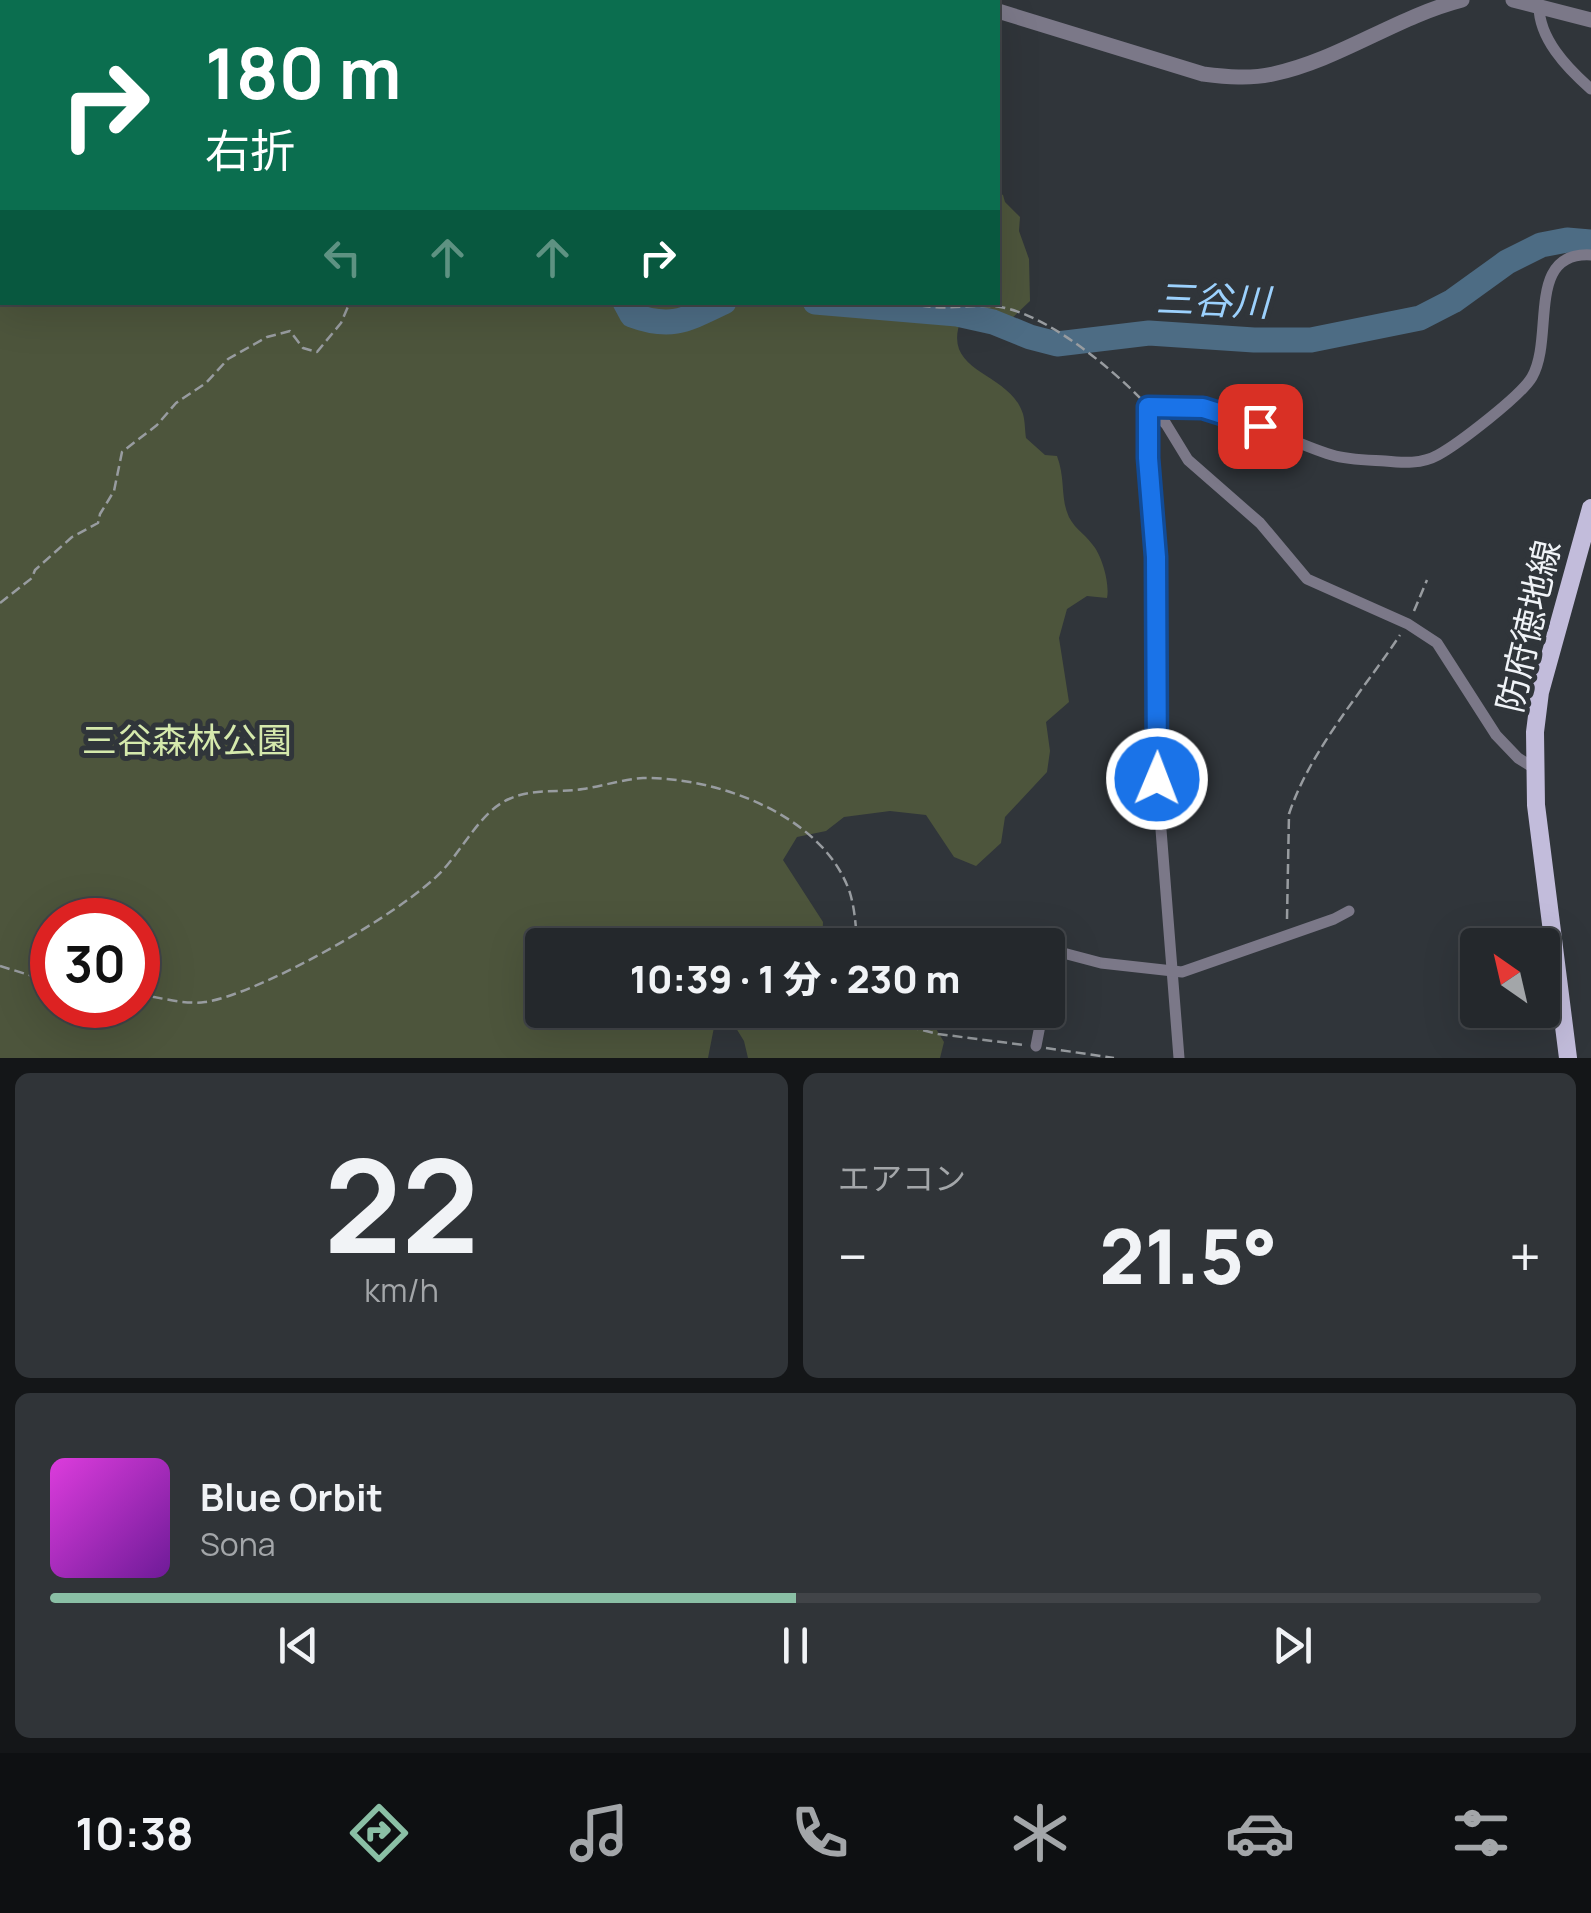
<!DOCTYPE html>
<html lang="ja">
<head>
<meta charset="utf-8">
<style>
	:root { --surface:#24282c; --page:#303438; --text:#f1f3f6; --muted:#a3a6a9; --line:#414448; --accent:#8abfa5 }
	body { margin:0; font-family:Manrope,"Noto Sans JP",sans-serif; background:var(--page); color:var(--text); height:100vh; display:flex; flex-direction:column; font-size:38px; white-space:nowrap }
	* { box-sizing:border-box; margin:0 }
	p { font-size:32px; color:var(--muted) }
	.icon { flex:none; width:55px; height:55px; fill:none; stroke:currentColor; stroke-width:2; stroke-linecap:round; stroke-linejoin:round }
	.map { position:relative; height:1058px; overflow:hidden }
	.drawer { display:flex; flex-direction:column; gap:15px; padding:15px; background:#141618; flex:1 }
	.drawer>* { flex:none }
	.guide { position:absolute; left:0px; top:0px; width:1000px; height:305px; box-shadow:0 10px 40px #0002,0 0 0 2px var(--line); background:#0b6e4f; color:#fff; overflow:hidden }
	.needle { width:65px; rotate:326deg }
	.controls { position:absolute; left:1460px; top:928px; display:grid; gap:20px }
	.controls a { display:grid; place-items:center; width:100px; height:100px; border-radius:10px; background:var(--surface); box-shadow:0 10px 40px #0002,0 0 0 2px var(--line); font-size:50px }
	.speed { position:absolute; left:30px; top:898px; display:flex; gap:20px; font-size:50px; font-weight:700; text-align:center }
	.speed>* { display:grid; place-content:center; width:130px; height:130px; border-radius:50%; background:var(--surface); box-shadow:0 10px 40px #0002,0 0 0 2px var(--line); line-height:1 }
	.speed .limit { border:15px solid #d22; background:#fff; color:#111 }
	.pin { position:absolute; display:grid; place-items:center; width:85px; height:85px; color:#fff; margin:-42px; border-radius:20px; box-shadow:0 5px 15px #0006 }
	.me { position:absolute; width:110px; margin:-55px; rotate:1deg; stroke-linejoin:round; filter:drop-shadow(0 0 8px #0008) }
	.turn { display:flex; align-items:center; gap:35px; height:210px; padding:0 40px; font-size:45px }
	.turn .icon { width:130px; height:130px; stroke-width:2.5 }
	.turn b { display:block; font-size:70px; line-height:85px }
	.lanes { display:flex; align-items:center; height:95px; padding:0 40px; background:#0003; justify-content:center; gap:50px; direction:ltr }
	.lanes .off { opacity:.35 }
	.big { font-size:75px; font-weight:800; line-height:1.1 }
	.drawer .card { flex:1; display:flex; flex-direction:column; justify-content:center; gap:15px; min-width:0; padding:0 35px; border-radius:15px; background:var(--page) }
	.drawer .dial { align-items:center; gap:0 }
	.dial b { font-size:130px; line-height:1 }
	.song { display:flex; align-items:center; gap:30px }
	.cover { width:120px; height:120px; border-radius:15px; background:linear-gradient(135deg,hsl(300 70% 55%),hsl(280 70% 35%)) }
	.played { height:10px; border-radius:5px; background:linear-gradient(90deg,var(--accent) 50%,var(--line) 50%) }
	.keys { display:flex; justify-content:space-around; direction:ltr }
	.heat { display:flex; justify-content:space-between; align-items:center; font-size:55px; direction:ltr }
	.drawer .tiles { flex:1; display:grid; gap:15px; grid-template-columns:1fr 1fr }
	.card:last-child { grid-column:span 2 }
	.trip { position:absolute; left:525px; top:928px; width:540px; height:100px; border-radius:10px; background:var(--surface); box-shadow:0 10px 40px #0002,0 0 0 2px var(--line); font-weight:800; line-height:100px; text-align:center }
	.dock { display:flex; height:160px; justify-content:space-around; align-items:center; background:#0e1012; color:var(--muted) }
	.dock .icon { width:70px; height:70px }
	.dock .current { color:var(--accent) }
	.dock b { font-size:45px; color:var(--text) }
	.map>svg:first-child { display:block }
</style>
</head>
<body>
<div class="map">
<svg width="1591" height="1058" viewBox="0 0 1591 1058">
	<rect width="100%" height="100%" fill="#30353a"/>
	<!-- green -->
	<path fill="#4d553c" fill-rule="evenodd" d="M 0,0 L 415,2 L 2,2 L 2,302 L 998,302 L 998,192 L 1003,195 L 1005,202 L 1020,217 L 1019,231 L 1029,259 L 1030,301 L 1008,322 L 980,314 L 962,317 C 938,374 1009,370 1023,414 C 1025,421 1025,431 1026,438 L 1045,455 L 1057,456 C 1065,477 1061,496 1067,512 C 1071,526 1084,533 1092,544 C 1102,555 1110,584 1107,598 L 1087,596 L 1067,609 L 1059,638 L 1069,702 L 1046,722 L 1050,751 L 1047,772 L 1005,817 L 1001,843 L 976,866 L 954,857 L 926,815 L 890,811 L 844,817 L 826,831 L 797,837 L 783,860 L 823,922 L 822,945 L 542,945 L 542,1010 L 915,1010 L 917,1016 L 935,1027 L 944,1042 L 940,1058 L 748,1058 L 744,1041 L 728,1015 L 716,1017 L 708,1058 L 0,1058 ZM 52,920 L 138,920 L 138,1005 L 52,1005 Z"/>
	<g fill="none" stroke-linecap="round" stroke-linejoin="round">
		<!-- river -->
		<g stroke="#4d6c84" stroke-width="25">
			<path d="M 443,0 L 445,2"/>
			<path d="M 625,302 L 632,315 C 672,330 688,319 724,302"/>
			<path d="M 815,302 L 957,314 L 993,322 L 1030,337 L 1057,344 L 1149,333 L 1254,340 L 1311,340 L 1420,318 L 1453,301 L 1507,262 L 1541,245 L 1567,240 L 1591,242"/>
		</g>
		<!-- path -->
		<g stroke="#989ca0" stroke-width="2.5" stroke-dasharray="10 5" stroke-linecap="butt">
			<path d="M 498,0 L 502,2"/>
			<path d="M 906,302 C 941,312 958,305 991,306 C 1039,308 1108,365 1141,399"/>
			<path d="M 0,603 L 32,578 L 35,570 L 72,537 L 98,523 L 100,514 L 114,491 L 122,452 L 157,425 L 176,403 L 206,383 L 228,359 L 267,337 L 290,331 L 303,348 L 317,352 L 341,323 L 350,302"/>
			<path d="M 1414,611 L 1427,580"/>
			<path d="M 1287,919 L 1289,814 C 1310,750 1363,691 1400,635"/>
			<path d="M 0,966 L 52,982"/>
			<path d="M 138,994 C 158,997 184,1005 205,1002 C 260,994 404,912 442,871 C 463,849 481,811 509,799 C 533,788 557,793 583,789 C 603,786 624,779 643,778 C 717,777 824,815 850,893 C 855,910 856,927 857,945"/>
			<path d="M 884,1010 L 903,1025 L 938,1034 L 1024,1045"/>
			<path d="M 1046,1048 L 1114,1058"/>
		</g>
		<!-- minor -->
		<g stroke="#7b7888" stroke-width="11">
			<path d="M 1539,4 C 1538,38 1567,68 1591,89"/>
			<path d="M 1149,407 L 1148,458 L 1156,557 L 1157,779 L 1179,1058"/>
			<path d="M 1149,407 C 1174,404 1200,406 1225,413 C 1261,424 1295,444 1332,455 C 1348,460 1368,460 1385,461 C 1403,463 1422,464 1438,455 C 1458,444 1521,396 1532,377 C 1555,337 1525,251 1591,255"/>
			<path d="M 1149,407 L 1166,424 L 1188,460 L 1260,523 L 1307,579 L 1408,624 L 1437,643 L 1496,735 L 1518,758 L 1534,768"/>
			<path d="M 1048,949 L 1101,963 L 1182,972 L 1334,919 L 1349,911"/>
			<path d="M 1048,990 L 1061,952"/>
			<path d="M 1036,1046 L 1043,1010"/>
		</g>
		<!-- tertiary -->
		<g stroke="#7b7888" stroke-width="15">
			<path d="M 321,0 L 326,2"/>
			<path d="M 945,0 L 960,2"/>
			<path d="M 1513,0 L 1591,20"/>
			<path d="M 645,2 L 679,0"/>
			<path d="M 998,11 L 1203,74 C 1227,77 1250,79 1273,74 C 1339,60 1396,17 1462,0"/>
		</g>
		<!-- primary -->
		<path stroke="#c2bcdb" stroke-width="18" d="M 1568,1058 L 1536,805 L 1535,732 L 1540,692 L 1591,508"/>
	</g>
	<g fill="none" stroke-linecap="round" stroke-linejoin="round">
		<defs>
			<path id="route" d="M 1157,779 L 1156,557 L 1148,458 L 1148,407 L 1203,408 L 1260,426"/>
		</defs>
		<!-- route casing -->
		<use href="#route" stroke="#114b97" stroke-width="25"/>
		<!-- route -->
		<use href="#route" stroke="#1a73e8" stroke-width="18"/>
	</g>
	<g text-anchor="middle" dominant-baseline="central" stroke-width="10" stroke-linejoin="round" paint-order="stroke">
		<!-- street labels -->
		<g font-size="35" fill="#f0f3f7" stroke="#30353a">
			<text transform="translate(1528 626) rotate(-77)">防府徳地線</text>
		</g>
		<!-- park labels -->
		<g font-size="35" fill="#d5e9ac" stroke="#30353a">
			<text x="187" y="740">三谷森林公園</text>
		</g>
		<!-- water labels -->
		<g font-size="38" font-style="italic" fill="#9cd1fd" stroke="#30353a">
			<text transform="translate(1213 299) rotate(2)">三谷川</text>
		</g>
	</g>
</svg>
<div class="controls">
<a><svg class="needle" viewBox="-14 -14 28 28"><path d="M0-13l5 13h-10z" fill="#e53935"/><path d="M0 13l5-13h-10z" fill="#a3a6a9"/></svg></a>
</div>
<div class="speed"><div class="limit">30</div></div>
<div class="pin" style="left:1260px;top:426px;background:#d93025"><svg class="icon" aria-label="arrive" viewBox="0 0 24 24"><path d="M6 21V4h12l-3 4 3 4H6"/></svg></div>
<svg class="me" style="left:1157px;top:779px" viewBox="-20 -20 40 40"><circle r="17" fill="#1a73e8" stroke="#fff" stroke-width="3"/><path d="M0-11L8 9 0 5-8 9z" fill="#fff"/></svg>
<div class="trip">10:39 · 1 分 · 230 m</div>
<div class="guide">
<div class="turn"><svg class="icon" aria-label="right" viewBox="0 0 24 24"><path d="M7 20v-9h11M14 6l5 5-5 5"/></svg><div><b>180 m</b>右折</div></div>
<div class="lanes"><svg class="icon off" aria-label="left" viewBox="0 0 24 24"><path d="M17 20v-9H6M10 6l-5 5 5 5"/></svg><svg class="icon off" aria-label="ahead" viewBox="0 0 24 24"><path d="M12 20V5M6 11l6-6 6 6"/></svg><svg class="icon off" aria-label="ahead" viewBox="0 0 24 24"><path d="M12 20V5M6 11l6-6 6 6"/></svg><svg class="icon" aria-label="right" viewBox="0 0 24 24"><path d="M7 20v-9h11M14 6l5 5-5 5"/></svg></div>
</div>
</div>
<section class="drawer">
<div class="tiles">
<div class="card dial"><b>22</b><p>km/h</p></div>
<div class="card"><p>エアコン</p>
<div class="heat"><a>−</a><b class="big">21.5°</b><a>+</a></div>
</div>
<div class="card">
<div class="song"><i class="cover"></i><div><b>Blue Orbit</b><p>Sona</p></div></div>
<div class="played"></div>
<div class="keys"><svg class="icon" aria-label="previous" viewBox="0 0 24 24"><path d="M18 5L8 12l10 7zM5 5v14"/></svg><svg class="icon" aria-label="pause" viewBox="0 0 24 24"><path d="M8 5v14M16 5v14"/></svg><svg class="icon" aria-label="next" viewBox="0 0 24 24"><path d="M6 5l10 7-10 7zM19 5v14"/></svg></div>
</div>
</div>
</section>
<nav class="dock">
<b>10:38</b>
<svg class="icon current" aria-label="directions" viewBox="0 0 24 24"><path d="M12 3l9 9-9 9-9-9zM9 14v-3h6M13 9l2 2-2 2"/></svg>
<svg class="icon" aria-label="music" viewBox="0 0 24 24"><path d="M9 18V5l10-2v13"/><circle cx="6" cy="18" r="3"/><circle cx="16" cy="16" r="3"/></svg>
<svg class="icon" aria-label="phone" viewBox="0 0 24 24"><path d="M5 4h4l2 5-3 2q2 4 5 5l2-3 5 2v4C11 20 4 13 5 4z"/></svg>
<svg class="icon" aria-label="climate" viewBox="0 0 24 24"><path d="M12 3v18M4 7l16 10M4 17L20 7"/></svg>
<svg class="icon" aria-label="car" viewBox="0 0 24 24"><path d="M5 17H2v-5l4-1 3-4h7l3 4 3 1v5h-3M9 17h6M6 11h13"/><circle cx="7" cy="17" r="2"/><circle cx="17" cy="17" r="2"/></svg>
<svg class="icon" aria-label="filters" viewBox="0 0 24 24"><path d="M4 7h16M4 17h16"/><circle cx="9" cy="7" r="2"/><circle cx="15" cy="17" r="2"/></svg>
</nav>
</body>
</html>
